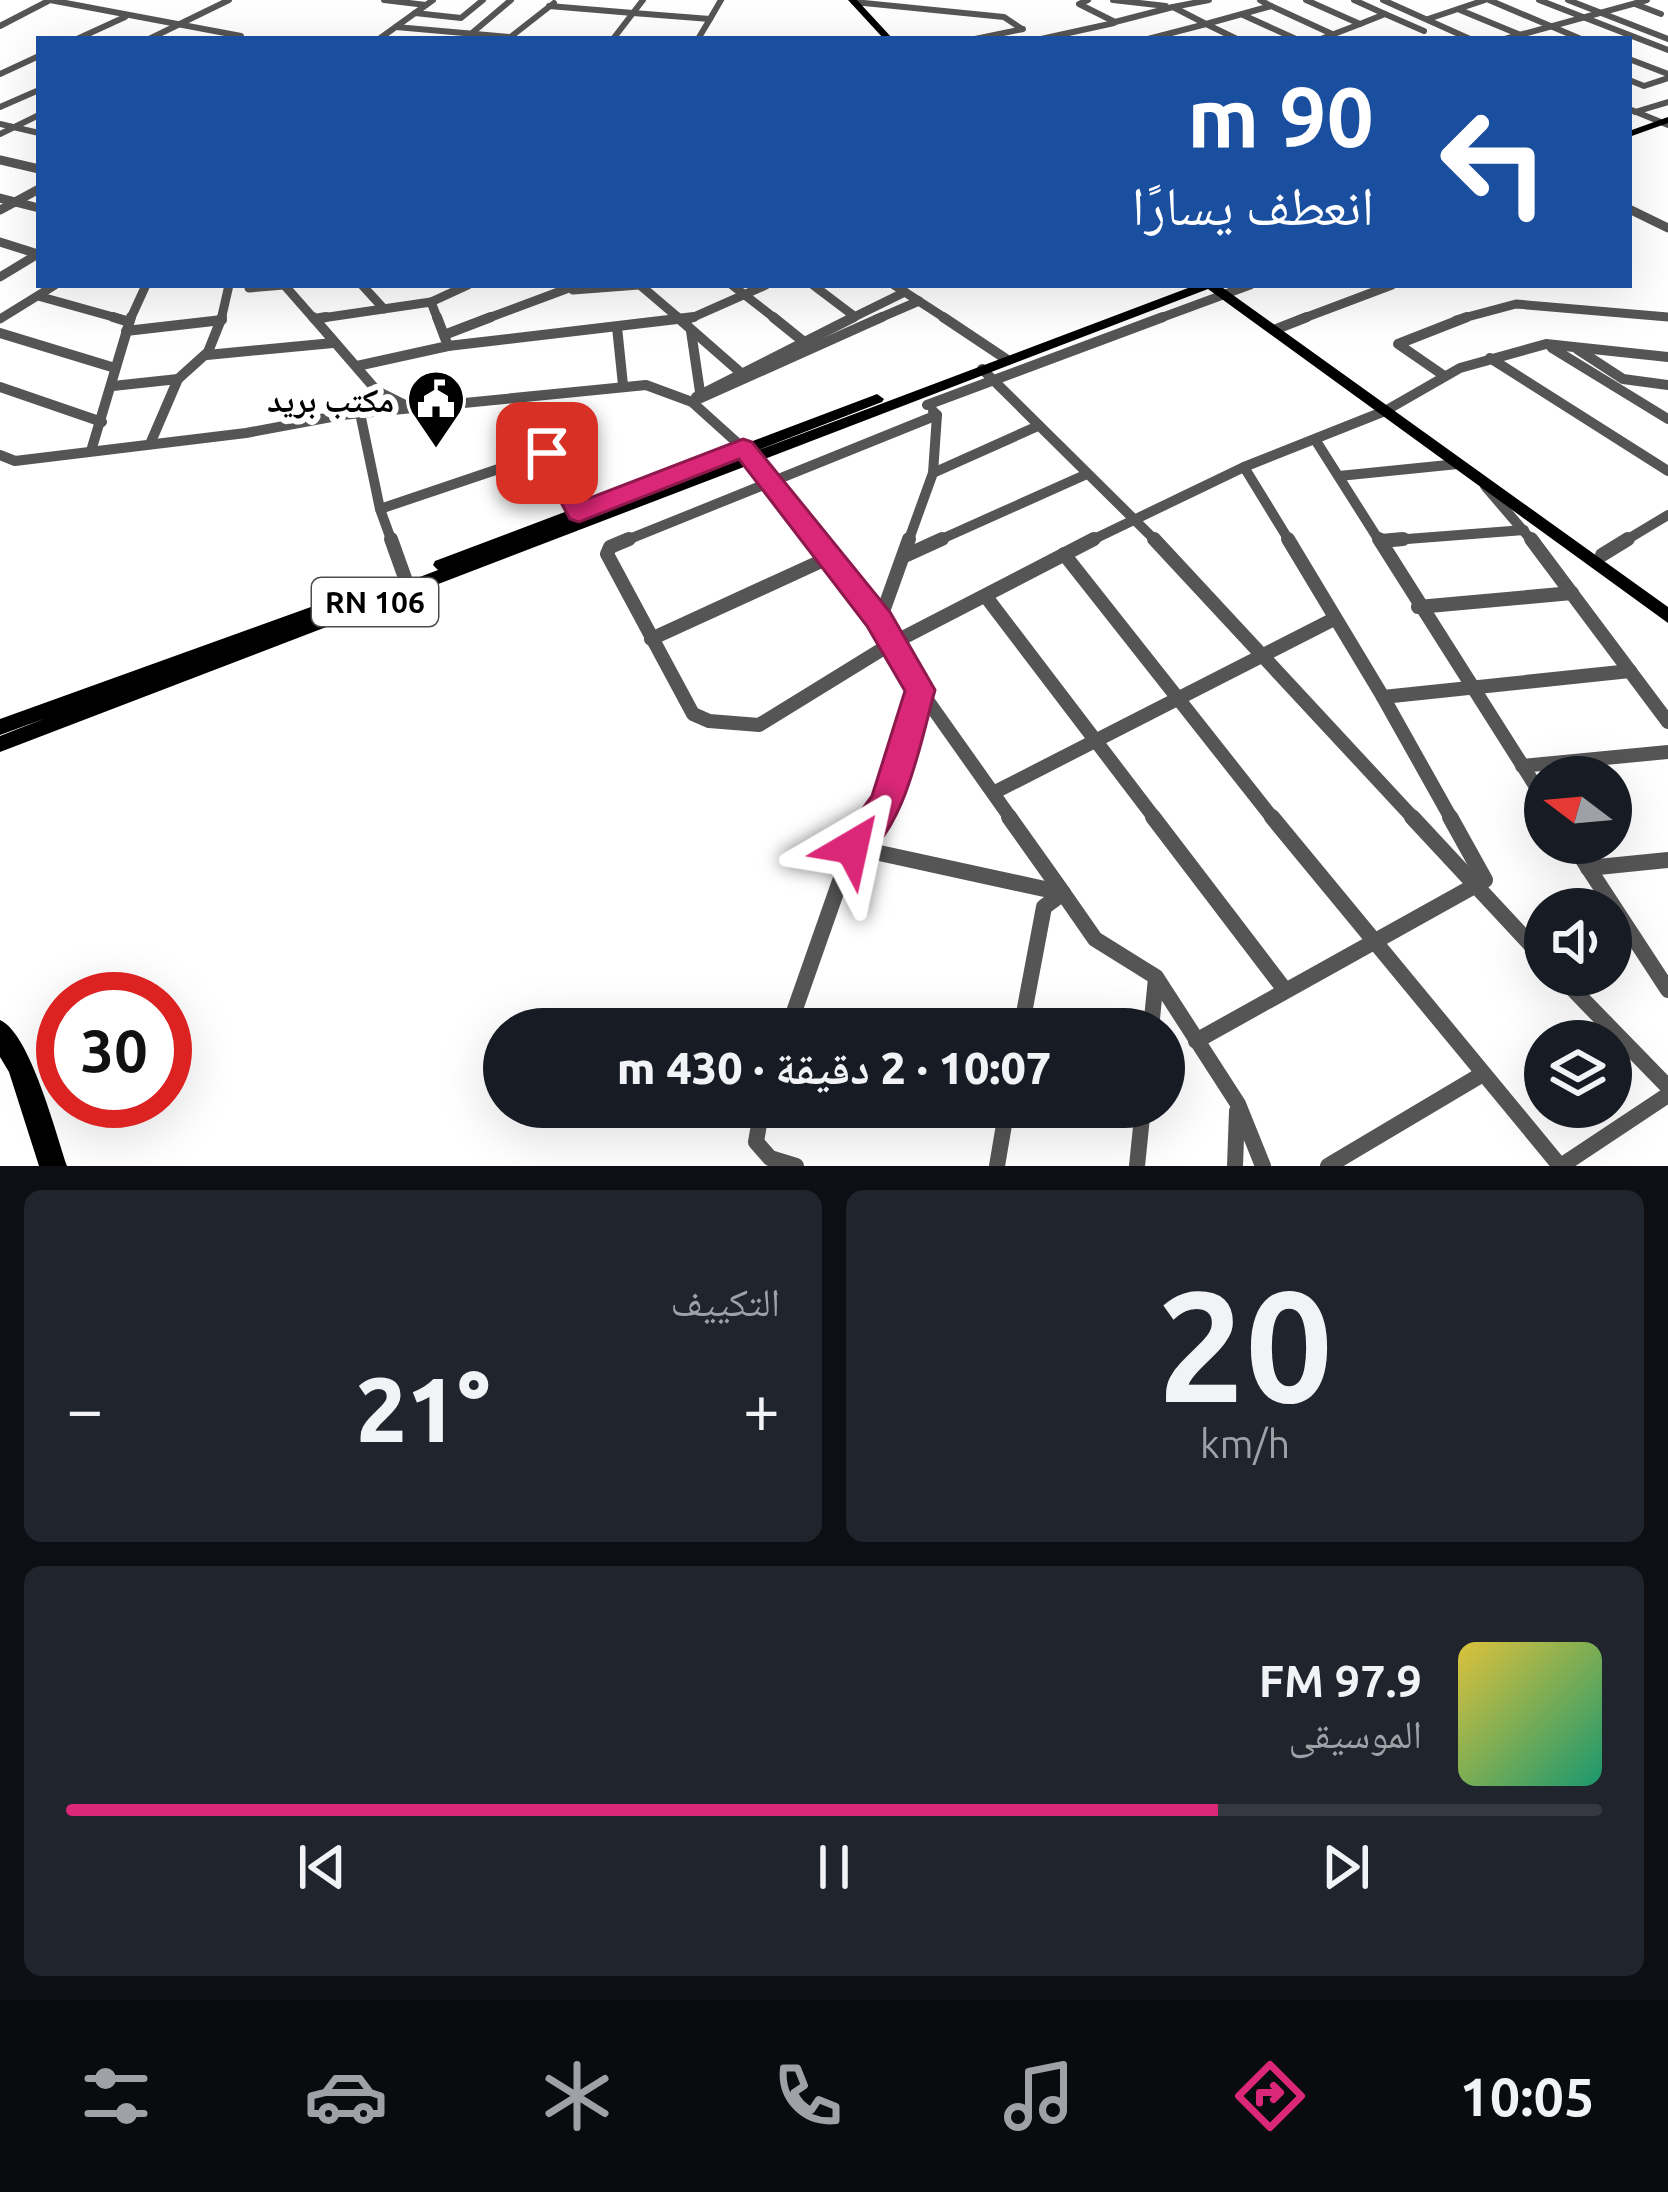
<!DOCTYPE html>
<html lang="ar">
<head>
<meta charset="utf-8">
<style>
	:root { --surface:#171b24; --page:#20242c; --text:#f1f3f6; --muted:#9ea1a6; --line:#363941; --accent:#db2777 }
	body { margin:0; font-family:Ubuntu,"Noto Naskh Arabic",sans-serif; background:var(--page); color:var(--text); direction:rtl; height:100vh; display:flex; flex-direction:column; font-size:45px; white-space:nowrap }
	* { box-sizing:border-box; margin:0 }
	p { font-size:39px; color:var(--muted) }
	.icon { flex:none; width:66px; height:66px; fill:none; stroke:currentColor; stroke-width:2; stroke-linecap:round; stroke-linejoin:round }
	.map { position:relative; height:1166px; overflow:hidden; direction:ltr }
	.panel { display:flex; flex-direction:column; gap:24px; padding:24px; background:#0d0f14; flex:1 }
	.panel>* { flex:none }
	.hud { position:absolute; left:36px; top:36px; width:1596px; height:252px; border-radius:0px; box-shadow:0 12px 48px #0002; direction:rtl; background:#1a4fa0; color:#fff; overflow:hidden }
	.needle { width:78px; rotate:286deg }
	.controls { position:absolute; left:1524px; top:756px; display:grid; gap:24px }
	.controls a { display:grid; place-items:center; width:108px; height:108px; border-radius:50%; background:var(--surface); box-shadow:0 12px 48px #0002; font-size:60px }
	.speed { position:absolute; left:36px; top:972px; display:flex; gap:24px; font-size:60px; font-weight:700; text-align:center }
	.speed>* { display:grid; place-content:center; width:156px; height:156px; border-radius:50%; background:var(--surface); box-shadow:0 12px 48px #0002; line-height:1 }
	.speed .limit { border:18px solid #d22; background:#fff; color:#111 }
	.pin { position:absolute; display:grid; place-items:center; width:102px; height:102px; color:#fff; margin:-51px; border-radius:24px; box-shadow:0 6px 18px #0006 }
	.me { position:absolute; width:132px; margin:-66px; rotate:36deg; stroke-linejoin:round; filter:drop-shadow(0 0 9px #0008) }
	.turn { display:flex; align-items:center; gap:42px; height:252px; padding:0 60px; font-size:54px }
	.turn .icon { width:156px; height:156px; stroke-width:2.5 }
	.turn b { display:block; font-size:84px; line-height:102px }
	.big { font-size:90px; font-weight:800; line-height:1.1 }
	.panel .widget { flex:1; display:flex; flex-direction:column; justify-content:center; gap:18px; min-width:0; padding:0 42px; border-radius:18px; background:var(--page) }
	.panel .dial { align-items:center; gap:0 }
	.dial b { font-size:156px; line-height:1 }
	.song { display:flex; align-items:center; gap:36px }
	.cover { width:144px; height:144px; border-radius:18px; background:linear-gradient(135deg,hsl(50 70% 55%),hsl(160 70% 35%)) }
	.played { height:12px; border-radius:6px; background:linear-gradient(90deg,var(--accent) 75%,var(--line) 75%) }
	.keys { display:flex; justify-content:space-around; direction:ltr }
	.heat { display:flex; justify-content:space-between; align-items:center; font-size:66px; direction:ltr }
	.panel .tiles { flex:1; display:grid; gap:24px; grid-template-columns:1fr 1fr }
	.widget:last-child { grid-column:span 2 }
	.trip { position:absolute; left:483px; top:1008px; width:702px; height:120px; border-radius:60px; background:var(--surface); box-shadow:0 12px 48px #0002; font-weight:800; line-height:120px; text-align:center; direction:rtl }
	.tab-bar { display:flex; height:192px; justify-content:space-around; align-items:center; background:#090b0e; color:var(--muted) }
	.tab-bar .icon { width:84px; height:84px }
	.tab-bar .selected { color:var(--accent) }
	.tab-bar b { font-size:54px; color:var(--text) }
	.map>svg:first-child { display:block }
</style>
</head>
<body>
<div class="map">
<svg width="1668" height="1166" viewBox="0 0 1668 1166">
	<rect width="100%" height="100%" fill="#fff"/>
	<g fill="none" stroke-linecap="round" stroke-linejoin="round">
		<!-- minor-far4 -->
		<g stroke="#555" stroke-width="6">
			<path d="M 384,0 L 426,5"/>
			<path d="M 643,0 L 633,13 L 710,19 L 721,0"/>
			<path d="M 1088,0 L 1079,4 L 1115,22 L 1173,7"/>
			<path d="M 1113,0 L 1166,6"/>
			<path d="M 1209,0 L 1173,7 L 1206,24 L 1271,6 L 1260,0"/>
			<path d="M 1306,0 L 1360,24 L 1321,39"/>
			<path d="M 1354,0 L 1385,14"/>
			<path d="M 1383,0 L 1470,39"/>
			<path d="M 1489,0 L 1581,39"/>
			<path d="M 1539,0 L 1668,50"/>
			<path d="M 1568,0 L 1668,39"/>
			<path d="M 854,2 L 1004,17 L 1022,29"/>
			<path d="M 1635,4 L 1661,14"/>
			<path d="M 549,6 L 633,13"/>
			<path d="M 1271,6 L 1332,34"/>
			<path d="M 1460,10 L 1523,36"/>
			<path d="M 415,13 L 461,18 L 483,0"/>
			<path d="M 1243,15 L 1296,39"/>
			<path d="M 1428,19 L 1485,0"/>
			<path d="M 1360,24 L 1385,14 L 1424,31"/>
			<path d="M 0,26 L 50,0 L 241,36"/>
			<path d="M 396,27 L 509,37"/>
			<path d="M 472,33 L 511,0"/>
			<path d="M 77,39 L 125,17"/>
			<path d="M 149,39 L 229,0"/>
			<path d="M 379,39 L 433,0"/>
			<path d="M 508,39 L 554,3"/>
			<path d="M 613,39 L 633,13"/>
			<path d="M 698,39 L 710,19"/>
			<path d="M 975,39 L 1023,29"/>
			<path d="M 1041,39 L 1114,23"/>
			<path d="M 1148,39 L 1206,24 L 1237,39"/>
			<path d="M 1505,39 L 1647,0"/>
			<path d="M 1629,59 L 1668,74"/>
			<path d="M 0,74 L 39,56"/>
			<path d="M 1629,80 L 1644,86 L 1668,78"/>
			<path d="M 0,107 L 39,90"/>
			<path d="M 1629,109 L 1668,125"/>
			<path d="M 1635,112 L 1668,102"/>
			<path d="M 0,124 L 39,133"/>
			<path d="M 0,134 L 39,115"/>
		</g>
		<!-- minor-far3 -->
		<g stroke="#555" stroke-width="9">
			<path d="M 0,160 L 39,169"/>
			<path d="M 0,198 L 39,208"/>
			<path d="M 1629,209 L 1668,228"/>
			<path d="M 0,210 L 39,189"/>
			<path d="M 0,242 L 38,254"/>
			<path d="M 0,277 L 38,254"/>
			<path d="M 362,285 L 384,309"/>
			<path d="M 640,285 L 681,320"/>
			<path d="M 732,285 L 777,320"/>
			<path d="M 813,285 L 854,316"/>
			<path d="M 894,285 L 948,320"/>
			<path d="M 286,287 L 315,320"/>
			<path d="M 249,288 L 284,285"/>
			<path d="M 573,290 L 639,285"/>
			<path d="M 38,296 L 124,320"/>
			<path d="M 431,302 L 438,320"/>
			<path d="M 0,319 L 55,285"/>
			<path d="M 315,319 L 431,302 L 468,285"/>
			<path d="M 130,320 L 146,285"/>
			<path d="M 221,320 L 229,285"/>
			<path d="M 483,320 L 577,285"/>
			<path d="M 687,320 L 766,285"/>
			<path d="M 848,320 L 905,292"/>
			<path d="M 875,320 L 919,301"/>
			<path d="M 1155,320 L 1250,285"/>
			<path d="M 1299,320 L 1392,285"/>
			<path d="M 1456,320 L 1516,304 L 1668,317"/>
		</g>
		<!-- minor-far2 -->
		<g stroke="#555" stroke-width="10">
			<path d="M 113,317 L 129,322"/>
			<path d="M 313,317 L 377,391"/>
			<path d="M 677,317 L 741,373"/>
			<path d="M 773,317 L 804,342"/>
			<path d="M 943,317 L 1006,359"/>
			<path d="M 315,319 L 326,317"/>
			<path d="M 617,327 L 623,385"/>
			<path d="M 1274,330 L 1307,317"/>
			<path d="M 126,331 L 222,320"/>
			<path d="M 691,331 L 700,392"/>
			<path d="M 0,333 L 115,368"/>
			<path d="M 444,335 L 491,317"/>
			<path d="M 448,346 L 694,317"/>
			<path d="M 1552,348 L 1668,419"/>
			<path d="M 1577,349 L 1623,379 L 1668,385"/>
			<path d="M 207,355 L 333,343"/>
			<path d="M 1490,358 L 1668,471"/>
			<path d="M 357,366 L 448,346 L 437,317"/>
			<path d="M 982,369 L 1157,542"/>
			<path d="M 1443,375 L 1398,344 L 1467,317"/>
			<path d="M 113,386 L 178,379"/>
			<path d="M 0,387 L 102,422"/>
			<path d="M 696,397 L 854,317"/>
			<path d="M 692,402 L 882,317"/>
			<path d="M 927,405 L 1163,317"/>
			<path d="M 346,413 L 377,391 L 411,408"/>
			<path d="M 360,413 L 380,509 L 392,542"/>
			<path d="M 1316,441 L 1380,542"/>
			<path d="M 150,444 L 178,379 L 208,352 L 222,317"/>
			<path d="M 91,451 L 131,317"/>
			<path d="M 0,455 L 15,461 L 246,433 L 342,415 L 646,385 L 692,402 L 743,448 L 818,542"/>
			<path d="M 1244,467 L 1290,542"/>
			<path d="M 933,473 L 1038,426"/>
			<path d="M 1339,476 L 1458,464"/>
			<path d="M 1485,486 L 1533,542"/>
			<path d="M 380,509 L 546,453 L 579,512"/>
			<path d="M 1381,541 L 1524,530"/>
			<path d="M 622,542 L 937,415"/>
			<path d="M 908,542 L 933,473 L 937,415 L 933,411"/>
			<path d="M 935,542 L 1087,474"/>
			<path d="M 1088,542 L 1244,467 L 1385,411 L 1460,368 L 1546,344 L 1668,357"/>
			<path d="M 1623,542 L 1668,515"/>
		</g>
		<!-- minor-far1 -->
		<g stroke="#555" stroke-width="14">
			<path d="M 391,539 L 405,578"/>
			<path d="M 629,539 L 610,547 L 607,554 L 693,714 L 709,721 L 759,725 L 889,645 L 1094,539"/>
			<path d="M 816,539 L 880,620 L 889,645 L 920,690 L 886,803 L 873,820"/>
			<path d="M 1154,539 L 1415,820"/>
			<path d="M 1288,539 L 1383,697"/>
			<path d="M 1379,539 L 1545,801"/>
			<path d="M 1531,539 L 1668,722"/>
			<path d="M 1381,541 L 1403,539"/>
			<path d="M 1064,554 L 1274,820"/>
			<path d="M 907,555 L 942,539"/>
			<path d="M 1602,555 L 1628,539"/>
			<path d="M 987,598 L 1156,820"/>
			<path d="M 1418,607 L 1572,593"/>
			<path d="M 880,620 L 909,539"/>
			<path d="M 651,639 L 828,558"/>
			<path d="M 920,690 L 1012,820"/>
			<path d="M 1522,766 L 1668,752"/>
			<path d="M 995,792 L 1334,619"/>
			<path d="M 1452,820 L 1383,697 L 1630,671"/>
		</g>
		<!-- minor -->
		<g stroke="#555" stroke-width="16">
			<path d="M 1009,817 L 1063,893 L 1044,907 L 1021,1029"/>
			<path d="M 1153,817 L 1285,990"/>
			<path d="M 1272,817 L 1560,1166"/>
			<path d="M 1412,817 L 1545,960"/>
			<path d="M 1572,843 L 1668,990"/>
			<path d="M 852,847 L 1063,893 L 1095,939 L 1156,977 L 1238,1104 L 1263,1166"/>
			<path d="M 1588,868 L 1668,860"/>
			<path d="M 1559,975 L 1668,1087"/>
			<path d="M 788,1029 L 852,847 L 875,817"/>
			<path d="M 1151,1029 L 1156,978"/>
			<path d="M 1196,1041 L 1485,880 L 1450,817"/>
			<path d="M 762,1107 L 756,1142 L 770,1158 L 796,1166"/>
			<path d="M 997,1166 L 1007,1107"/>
			<path d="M 1137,1166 L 1143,1107"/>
			<path d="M 1235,1166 L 1237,1111"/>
			<path d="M 1328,1166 L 1481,1075"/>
			<path d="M 1561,1166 L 1668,1095"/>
		</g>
		<!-- major -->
		<g fill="#000" fill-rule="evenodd">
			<path d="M 848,0 L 857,0 L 893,39 L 884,39 Z"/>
			<path d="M 1668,117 L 1668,123 L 1629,137 L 1629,131 Z"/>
			<path d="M 1196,285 L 1219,285 L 1668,607 L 1668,623 L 1208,289 L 0,752 L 0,736 L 46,718 L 0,735 L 0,719 L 333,599 L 339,601 L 341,607 L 438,570 L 433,565 L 435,561 L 872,396 L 877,394 L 884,399 L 882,402 L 735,459 Z"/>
		</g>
		<!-- highway -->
		<path fill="#000" fill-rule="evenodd" d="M 0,1020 C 30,1033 56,1134 67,1166 L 39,1166 L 9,1072 L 0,1057 Z"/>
	</g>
	<!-- route -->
	<path fill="#db2777" stroke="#8e194d" stroke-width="3" d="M 743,439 L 752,442 L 890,612 L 935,690 C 921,739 904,842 852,863 L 840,858 L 835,847 L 872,796 L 905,691 L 867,626 L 739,459 L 579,522 L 570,519 L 534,453 L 538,447 L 555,447 L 585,500 Z"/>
	<!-- icons -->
	<defs>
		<symbol id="civic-pin" viewBox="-11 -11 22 30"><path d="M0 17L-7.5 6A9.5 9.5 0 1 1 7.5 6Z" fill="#000" stroke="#fff"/><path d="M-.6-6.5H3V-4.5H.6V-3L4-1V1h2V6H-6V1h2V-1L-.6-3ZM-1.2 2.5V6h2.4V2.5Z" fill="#fff"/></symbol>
	</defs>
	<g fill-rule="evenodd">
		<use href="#civic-pin" x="403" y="366" width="66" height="90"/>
	</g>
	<g text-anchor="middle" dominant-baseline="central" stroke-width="12" stroke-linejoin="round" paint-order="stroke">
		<!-- shield labels -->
		<rect fill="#fff" stroke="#4c4c4c" stroke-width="3" x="312" y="578" width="126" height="48" rx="9"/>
		<g font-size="30" font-weight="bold" fill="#000">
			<text x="375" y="602">RN 106</text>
		</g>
		<!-- poi labels -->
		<g font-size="33" font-weight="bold" fill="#000" stroke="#fff" text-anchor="end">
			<text x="394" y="399">مكتب بريد</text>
		</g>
	</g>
</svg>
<div class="controls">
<a><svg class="needle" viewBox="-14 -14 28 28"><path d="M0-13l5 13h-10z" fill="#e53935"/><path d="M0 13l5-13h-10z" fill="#9ea1a6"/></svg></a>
<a><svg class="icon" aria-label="sound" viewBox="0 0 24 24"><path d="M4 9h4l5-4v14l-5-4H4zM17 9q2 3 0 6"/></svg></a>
<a><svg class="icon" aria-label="layers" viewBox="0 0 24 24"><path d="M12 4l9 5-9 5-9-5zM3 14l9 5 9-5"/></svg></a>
</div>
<div class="speed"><div class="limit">30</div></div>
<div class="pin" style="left:547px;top:453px;background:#d93025"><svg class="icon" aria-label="arrive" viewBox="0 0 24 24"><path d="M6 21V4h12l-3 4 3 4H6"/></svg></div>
<svg class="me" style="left:852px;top:847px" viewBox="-20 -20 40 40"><path d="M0-17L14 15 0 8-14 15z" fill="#db2777" stroke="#fff" stroke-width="4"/></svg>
<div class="trip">10:07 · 2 دقيقة · 430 m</div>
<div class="hud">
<div class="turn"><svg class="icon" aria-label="left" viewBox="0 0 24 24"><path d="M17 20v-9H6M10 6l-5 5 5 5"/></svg><div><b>90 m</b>انعطف يسارًا</div></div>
</div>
</div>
<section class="panel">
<div class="tiles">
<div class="widget dial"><b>20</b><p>km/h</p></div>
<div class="widget"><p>التكييف</p>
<div class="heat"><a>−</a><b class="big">21°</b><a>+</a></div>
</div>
<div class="widget">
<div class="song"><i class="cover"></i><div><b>97.9 FM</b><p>الموسيقى</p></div></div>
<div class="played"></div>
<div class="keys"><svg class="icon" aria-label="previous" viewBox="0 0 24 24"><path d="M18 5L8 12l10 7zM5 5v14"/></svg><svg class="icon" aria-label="pause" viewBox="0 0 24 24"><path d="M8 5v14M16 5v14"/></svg><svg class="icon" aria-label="next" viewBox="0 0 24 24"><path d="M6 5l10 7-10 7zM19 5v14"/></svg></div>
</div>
</div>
</section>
<nav class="tab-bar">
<b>10:05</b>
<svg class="icon selected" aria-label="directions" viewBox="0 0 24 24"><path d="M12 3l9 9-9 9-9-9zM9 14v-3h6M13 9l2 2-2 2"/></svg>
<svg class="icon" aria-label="music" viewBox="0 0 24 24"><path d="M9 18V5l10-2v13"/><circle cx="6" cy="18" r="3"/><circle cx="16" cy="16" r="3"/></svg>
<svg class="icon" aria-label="phone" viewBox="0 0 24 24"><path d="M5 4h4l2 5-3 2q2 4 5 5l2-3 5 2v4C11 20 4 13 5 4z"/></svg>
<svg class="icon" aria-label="climate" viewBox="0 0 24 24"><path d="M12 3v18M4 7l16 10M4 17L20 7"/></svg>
<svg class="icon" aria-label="car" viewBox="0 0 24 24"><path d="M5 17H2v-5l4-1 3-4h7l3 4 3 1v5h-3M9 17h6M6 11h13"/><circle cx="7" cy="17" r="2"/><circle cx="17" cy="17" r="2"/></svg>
<svg class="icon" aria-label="filters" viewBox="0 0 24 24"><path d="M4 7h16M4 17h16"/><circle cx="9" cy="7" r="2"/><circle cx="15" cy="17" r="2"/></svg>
</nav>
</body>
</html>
